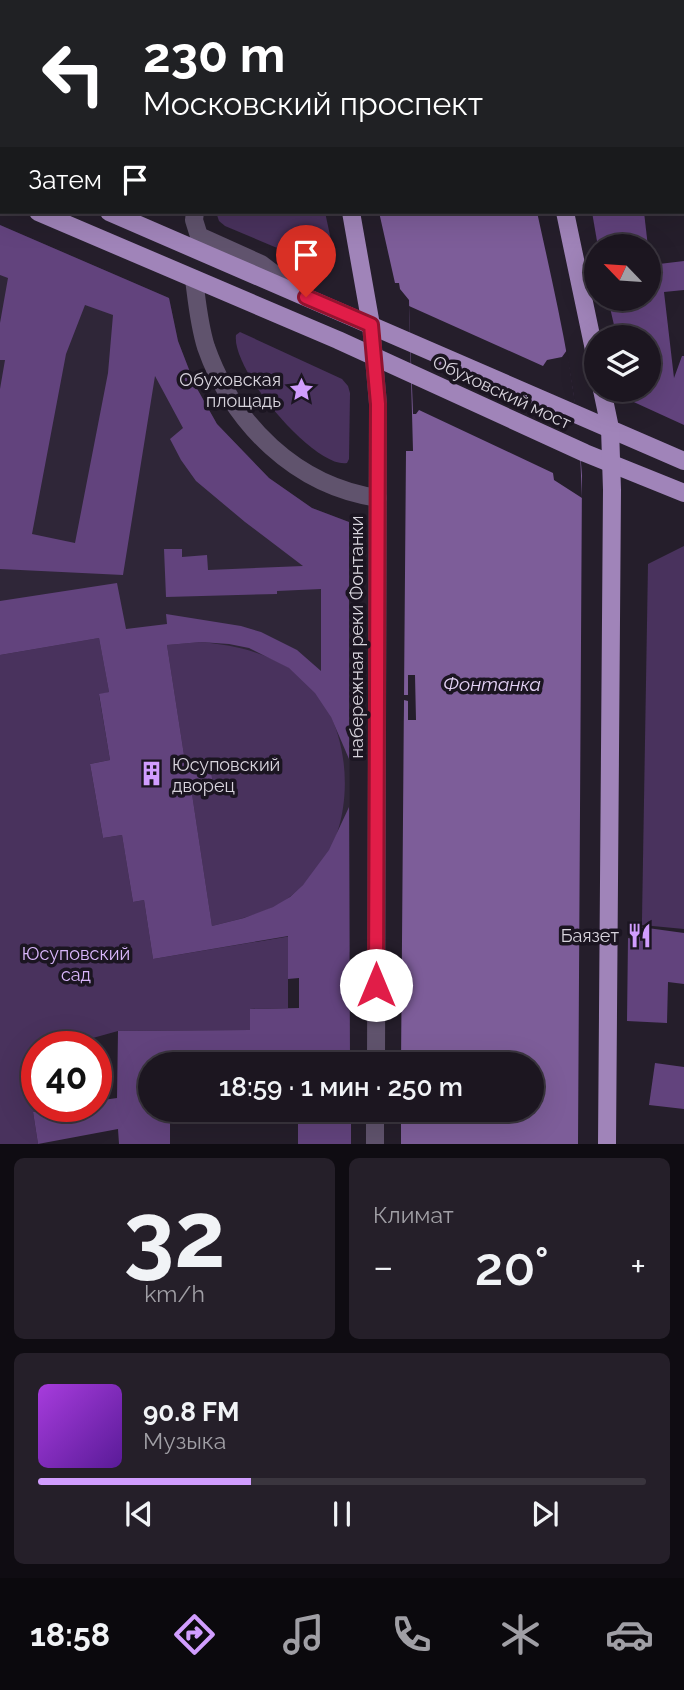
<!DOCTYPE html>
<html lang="ru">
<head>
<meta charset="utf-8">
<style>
	:root { --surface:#1c1620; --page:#251f29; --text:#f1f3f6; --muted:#a09fa5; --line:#3a353e; --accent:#d19dfe }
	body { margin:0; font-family:Raleway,sans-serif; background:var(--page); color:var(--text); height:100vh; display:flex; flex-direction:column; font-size:26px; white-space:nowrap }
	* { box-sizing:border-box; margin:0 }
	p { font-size:23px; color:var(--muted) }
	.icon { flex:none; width:38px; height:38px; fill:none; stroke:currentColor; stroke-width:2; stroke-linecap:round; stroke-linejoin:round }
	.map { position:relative; height:1144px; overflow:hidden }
	.side { display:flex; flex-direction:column; gap:14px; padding:14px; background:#0f0c12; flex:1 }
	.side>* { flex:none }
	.hud { position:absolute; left:0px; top:0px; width:684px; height:214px; box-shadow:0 7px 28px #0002,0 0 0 2px var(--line); background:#202124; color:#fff; overflow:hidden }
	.needle { width:46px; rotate:295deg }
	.buttons { position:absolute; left:584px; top:234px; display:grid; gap:14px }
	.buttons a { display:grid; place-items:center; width:77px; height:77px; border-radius:50%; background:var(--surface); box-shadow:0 7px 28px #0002,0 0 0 2px var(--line); font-size:35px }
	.speed { position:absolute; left:21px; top:1031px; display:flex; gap:14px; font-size:35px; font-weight:700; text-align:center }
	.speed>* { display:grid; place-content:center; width:91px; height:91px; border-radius:50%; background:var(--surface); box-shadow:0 7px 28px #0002,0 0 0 2px var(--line); line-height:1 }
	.speed .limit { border:10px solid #d22; background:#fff; color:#111 }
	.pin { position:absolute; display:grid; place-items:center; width:60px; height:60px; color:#fff; margin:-72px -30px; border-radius:50% 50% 50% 0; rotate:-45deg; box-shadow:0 0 7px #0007 }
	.pin .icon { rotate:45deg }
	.me { position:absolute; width:77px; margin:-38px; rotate:0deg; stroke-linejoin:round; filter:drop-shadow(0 0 5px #0008) }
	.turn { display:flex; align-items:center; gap:24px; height:147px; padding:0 28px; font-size:32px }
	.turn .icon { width:91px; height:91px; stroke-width:2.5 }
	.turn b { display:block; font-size:49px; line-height:60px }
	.then { display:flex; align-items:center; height:66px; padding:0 28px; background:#0003; gap:14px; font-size:26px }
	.big { font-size:52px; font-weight:600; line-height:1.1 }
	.side .card { flex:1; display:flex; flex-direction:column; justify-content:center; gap:10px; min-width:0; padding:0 24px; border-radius:10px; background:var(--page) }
	.side .dial { align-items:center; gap:0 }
	.dial b { font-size:91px; line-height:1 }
	.song { display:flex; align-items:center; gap:21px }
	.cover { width:84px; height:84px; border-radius:10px; background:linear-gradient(135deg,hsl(280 70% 55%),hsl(270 70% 35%)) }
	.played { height:7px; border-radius:4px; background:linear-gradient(90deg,var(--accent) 35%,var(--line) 35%) }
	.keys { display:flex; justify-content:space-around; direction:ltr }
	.heat { display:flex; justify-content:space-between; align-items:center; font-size:38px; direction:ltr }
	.side .tiles { flex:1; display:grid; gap:14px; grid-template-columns:1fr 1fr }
	.card:last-child { grid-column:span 2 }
	.trip { position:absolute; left:138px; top:1052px; width:406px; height:70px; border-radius:35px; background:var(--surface); box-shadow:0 7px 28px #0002,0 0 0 2px var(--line); font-weight:600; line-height:70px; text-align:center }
	.tab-bar { display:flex; height:112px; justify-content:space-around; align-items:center; background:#0b090d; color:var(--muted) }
	.tab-bar .icon { width:49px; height:49px }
	.tab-bar .selected { color:var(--accent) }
	.tab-bar b { font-size:32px; color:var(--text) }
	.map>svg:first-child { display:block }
</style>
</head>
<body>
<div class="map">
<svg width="684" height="1144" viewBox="0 0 684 1144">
	<rect width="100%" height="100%" fill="#251e2b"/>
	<!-- built -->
	<path fill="#2f2638" d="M 0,225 L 169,298 L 178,341 L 195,385 L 217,424 L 269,478 L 312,508 L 349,522 L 350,952 L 308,950 L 308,933 L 153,959 L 144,901 L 133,902 L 121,835 L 103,838 L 90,764 L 110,760 L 99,694 L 99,639 L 0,655 Z"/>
	<!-- green -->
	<g fill="#49325d">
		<path d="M 216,212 L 325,212 L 334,254 L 333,259 L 327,265 L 315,264 L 225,226 L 219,221 Z"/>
		<path d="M 240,332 L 342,379 L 348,386 L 350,393 L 349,459 L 347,463 C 314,469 231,369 236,335 Z"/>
		<path d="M 684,546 L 684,929 L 642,925 L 642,919 L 648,564 Z"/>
		<path d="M 99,638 L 109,692 L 99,695 L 110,760 L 90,764 L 103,838 L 122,835 L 133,902 L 144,900 L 153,959 L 309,933 L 288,949 L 288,1008 L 250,1009 L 250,1030 L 118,1031 L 64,1046 L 37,1046 L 37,1106 L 43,1106 L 44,1110 L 33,1112 L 38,1144 L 0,1144 L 0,655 Z"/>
		<path d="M 201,642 C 233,645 260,651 288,667 C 341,698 355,775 338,830 C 331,854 311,880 292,895 C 271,913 239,919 212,926 L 192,794 L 214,791 L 210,765 L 186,768 L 167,645 Z"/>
	</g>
	<!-- water -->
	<path fill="#7d5d99" d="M 379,212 L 537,212 C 556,299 577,386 582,476 L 578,1144 L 401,1144 L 401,1110 L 532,1110 L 532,1064 L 401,1064 L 406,451 L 413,451 L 409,300 L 400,289 L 399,283 L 395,283 Z"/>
	<!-- pier -->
	<g fill="#251e2b">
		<path d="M 409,306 L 543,366 L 547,360 L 562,357 L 567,350 L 579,429 L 582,498 L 554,480 L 553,473 L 419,410 L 416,414 L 413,414 Z"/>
		<path d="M 400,672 L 404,672 L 404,695 L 408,695 L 408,675 L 415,675 L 416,720 L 408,720 L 408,701 L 404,700 L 403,721 L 400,720 Z"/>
	</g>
	<!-- building -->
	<g fill="#62437d" fill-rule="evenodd">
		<path d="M 592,212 L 644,212 L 648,247 L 598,247 Z"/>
		<path d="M 0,225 L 169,298 L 178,341 L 195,385 L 217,424 L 269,478 L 312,508 L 349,522 L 349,759 L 331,717 L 315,693 L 289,668 L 249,648 L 229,644 L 201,642 L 167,645 L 186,768 L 210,765 L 214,791 L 192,794 L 212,926 L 244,918 L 273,907 L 290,897 L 303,885 L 329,850 L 349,807 L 350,1064 L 312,1064 L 312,1060 L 242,1060 L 242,1064 L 150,1064 L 150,1110 L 161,1110 L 161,1115 L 170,1115 L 170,1144 L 119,1144 L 118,1129 L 38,1144 L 33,1112 L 68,1106 L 96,1106 L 96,1101 L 117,1098 L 118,1031 L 250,1030 L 250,1009 L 299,1008 L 299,978 L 288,979 L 288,936 L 153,959 L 144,900 L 133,902 L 122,835 L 103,838 L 90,764 L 110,760 L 99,694 L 109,692 L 99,638 L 0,655 L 0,601 L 117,583 L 126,629 L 167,624 L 166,614 L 241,626 L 261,632 L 297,650 L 321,671 L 321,589 L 277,591 L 277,594 L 166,597 L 164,549 L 182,549 L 182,557 L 207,555 L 208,570 L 303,566 L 245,522 L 196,481 L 181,460 L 170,439 L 183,428 L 155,376 L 123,575 L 0,569 L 0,389 L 5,360 L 0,360 L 0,323 L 8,278 L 0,275 ZM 85,305 L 113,315 L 108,373 L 75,543 L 32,534 L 66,354 Z"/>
		<path d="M 649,257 L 658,257 L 659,264 L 684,261 L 684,290 L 664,292 L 674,378 L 682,356 L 684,356 L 684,425 L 614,393 L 614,390 L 649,390 L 649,338 L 617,338 L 608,299 L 649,299 Z"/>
		<path d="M 633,926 L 684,933 L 684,984 L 668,982 L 667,1023 L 627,1021 L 628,938 L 633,939 Z"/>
		<path d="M 655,1063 L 684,1067 L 684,1109 L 649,1105 Z"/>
		<rect x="298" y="1110" width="53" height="34"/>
	</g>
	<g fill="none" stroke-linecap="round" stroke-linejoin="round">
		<!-- minor -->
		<g stroke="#60536d" stroke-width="18">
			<path d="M 195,212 L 194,220 L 199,236 L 261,264 L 294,289"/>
			<path d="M 194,279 C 197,302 199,325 206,347 C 233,424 296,486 378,498"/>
			<path d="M 371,325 L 378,404 L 376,1064"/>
			<path d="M 375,1144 L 375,1110"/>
		</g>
		<!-- major -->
		<g stroke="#a084b9" stroke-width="18">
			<path d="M 311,0 L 311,2"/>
			<path d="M 520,0 L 520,2"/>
			<path d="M 0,162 L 2,163"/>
			<path d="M 0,195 L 2,196"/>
			<path d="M 38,212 L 338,340 L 585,453 L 684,493"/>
			<path d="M 109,212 L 684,461"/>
			<path d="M 351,212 L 371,325"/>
			<path d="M 565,212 L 597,364"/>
			<path d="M 602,390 L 610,428 L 612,490 L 607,1144"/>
		</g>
	</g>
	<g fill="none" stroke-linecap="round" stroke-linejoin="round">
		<defs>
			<path id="route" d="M 306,297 L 371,325 L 378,404 L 376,985"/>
		</defs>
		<!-- route casing -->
		<use href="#route" stroke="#92132f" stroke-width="18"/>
		<!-- route -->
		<use href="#route" stroke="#e11d48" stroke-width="12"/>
	</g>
	<!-- icons -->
	<defs>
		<symbol id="sight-bare" viewBox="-9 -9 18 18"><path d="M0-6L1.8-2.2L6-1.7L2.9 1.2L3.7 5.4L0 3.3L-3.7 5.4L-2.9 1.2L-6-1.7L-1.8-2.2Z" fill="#d19dfe" stroke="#1b1521" stroke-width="2.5" paint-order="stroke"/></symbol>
		<symbol id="building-bare" viewBox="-9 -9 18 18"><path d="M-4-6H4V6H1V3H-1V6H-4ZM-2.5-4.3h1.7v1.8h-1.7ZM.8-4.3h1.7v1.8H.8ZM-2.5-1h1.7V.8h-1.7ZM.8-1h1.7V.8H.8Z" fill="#d19dfe" stroke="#1b1521" stroke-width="2.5" paint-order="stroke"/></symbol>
		<symbol id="restaurant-bare" viewBox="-9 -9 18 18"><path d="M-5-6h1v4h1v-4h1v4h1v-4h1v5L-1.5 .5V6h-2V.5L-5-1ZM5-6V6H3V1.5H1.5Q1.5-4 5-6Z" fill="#d19dfe" stroke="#1b1521" stroke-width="2.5" paint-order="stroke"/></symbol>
	</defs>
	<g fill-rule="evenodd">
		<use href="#sight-bare" x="284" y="372" width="35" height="35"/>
		<use href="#building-bare" x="134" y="756" width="35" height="35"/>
		<use href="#restaurant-bare" x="622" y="918" width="35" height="35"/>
	</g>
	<g text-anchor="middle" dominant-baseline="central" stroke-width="7" stroke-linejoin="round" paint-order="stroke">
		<!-- poi labels -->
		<g font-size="18" fill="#d8d4dd" stroke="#1b1521" text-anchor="end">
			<text x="281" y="379">Обуховская<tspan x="281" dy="21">площадь</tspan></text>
			<text x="172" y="764" text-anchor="start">Юсуповский<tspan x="172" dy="21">дворец</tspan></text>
			<text x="619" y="935">Баязет</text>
		</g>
		<!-- street labels -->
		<g font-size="18" fill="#d8d4dd" stroke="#1b1521">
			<text transform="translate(502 392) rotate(25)">Обуховский мост</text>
			<text transform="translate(356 637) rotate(-90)">набережная реки Фонтанки</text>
		</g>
		<!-- park labels -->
		<g font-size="18" fill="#dab7fc" stroke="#1b1521">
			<text x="76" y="953">Юсуповский<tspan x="76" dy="21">сад</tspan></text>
		</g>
		<!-- water labels -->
		<g font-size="19" font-style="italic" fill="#e4d2f5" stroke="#1b1521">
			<text x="492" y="684">Фонтанка</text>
		</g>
	</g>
</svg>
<div class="buttons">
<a><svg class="needle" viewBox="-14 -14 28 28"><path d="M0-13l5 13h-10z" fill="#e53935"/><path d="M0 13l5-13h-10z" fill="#a09fa5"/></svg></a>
<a><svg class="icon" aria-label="layers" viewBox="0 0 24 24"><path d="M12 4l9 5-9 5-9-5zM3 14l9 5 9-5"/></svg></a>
</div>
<div class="speed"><div class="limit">40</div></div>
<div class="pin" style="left:306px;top:297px;background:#d93025"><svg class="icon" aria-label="arrive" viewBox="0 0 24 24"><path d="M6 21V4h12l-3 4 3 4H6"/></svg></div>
<svg class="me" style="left:376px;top:985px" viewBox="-20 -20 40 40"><circle r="19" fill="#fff"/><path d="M0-13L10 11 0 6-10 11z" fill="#e11d48"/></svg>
<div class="trip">18:59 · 1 мин · 250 m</div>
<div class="hud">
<div class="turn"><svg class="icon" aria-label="left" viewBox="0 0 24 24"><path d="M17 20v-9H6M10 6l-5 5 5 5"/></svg><div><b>230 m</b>Московский проспект</div></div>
<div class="then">Затем<svg class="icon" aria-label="arrive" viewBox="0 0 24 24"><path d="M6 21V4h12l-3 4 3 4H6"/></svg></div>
</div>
</div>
<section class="side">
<div class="tiles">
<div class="card dial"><b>32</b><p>km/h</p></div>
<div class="card"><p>Климат</p>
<div class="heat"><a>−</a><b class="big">20°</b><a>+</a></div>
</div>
<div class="card">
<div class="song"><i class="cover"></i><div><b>90.8 FM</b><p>Музыка</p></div></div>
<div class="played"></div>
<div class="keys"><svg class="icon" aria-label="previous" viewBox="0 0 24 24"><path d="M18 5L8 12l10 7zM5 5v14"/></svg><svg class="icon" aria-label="pause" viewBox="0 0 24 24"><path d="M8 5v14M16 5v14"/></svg><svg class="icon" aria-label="next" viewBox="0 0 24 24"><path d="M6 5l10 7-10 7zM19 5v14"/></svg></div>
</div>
</div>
</section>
<nav class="tab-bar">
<b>18:58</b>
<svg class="icon selected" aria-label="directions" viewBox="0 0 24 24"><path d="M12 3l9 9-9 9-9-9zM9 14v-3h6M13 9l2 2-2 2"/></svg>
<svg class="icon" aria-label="music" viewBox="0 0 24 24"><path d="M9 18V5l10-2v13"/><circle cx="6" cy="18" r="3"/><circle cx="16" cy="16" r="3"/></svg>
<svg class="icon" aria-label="phone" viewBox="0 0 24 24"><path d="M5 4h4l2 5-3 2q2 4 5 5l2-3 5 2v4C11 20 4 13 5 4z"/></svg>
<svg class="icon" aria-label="climate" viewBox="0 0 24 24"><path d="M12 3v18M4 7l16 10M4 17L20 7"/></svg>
<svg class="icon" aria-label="car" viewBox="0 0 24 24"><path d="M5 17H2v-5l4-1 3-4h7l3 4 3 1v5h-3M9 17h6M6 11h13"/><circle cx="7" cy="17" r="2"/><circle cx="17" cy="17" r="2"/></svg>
</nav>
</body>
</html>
